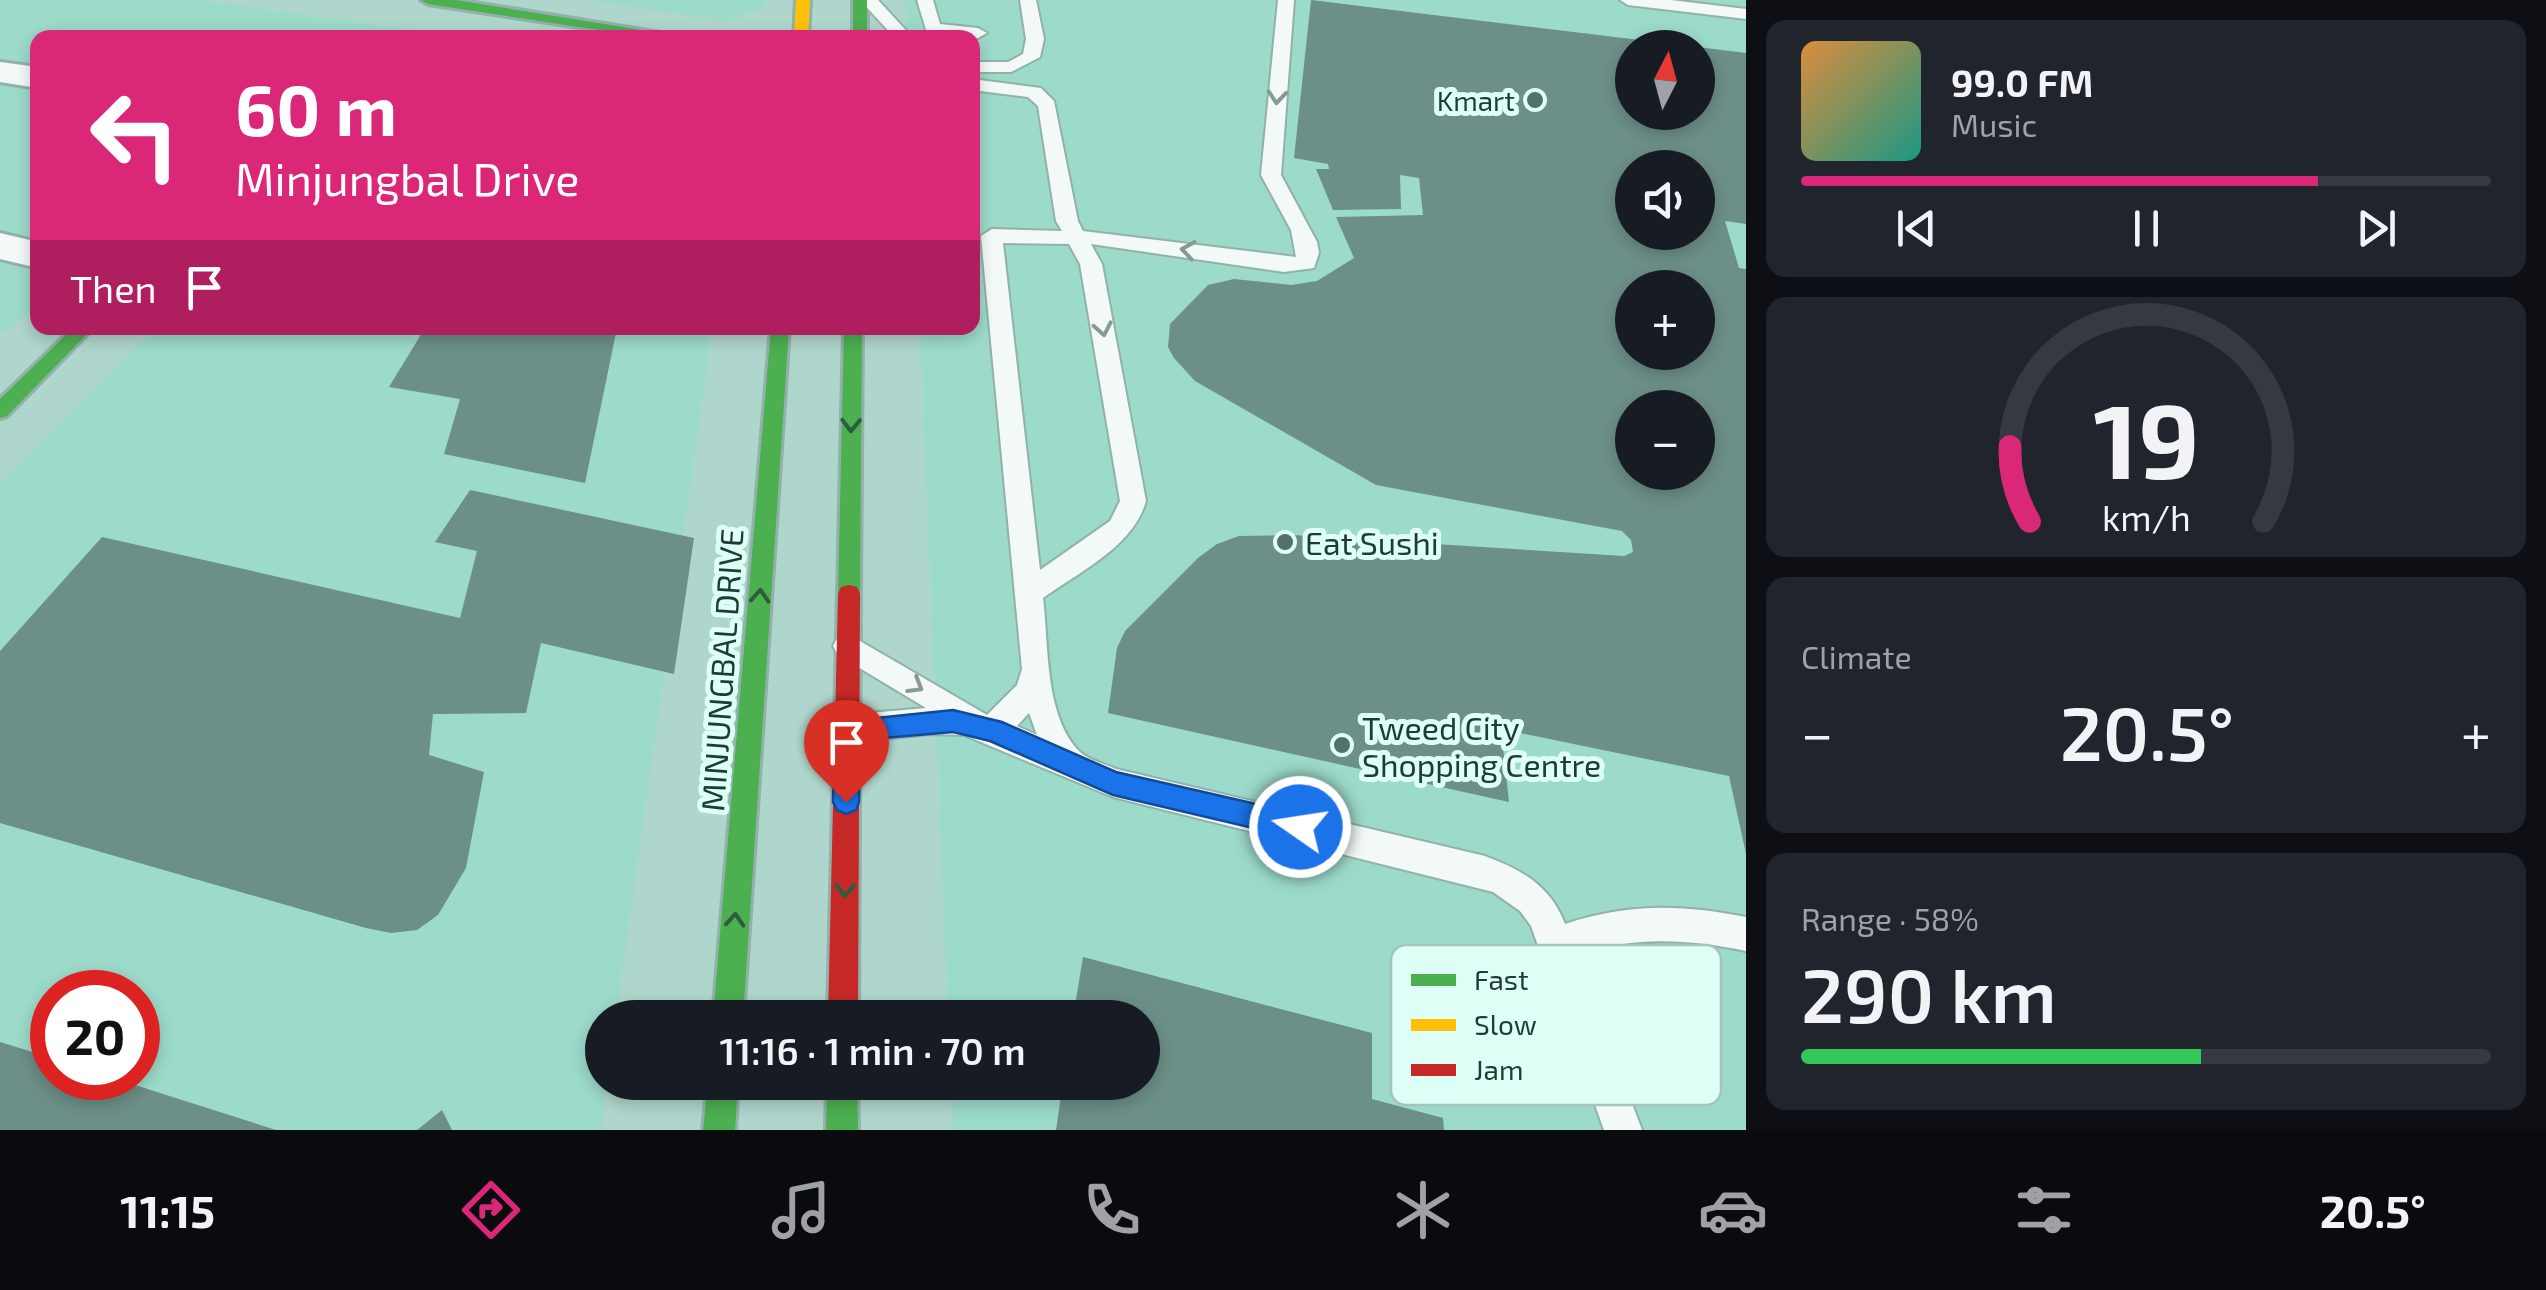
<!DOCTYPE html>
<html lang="en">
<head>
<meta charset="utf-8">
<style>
	:root { --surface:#171b24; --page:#20242c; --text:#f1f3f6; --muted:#9ea1a6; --line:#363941; --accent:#db2777 }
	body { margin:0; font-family:"Exo 2",sans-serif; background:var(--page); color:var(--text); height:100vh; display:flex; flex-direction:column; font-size:38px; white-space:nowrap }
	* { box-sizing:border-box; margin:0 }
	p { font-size:32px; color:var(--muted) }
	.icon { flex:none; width:55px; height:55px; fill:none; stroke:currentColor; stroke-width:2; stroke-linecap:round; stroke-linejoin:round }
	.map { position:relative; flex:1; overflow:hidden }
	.sheet { display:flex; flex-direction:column; gap:20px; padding:20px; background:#0d0f14; width:800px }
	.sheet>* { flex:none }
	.hud { position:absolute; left:30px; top:30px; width:950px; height:305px; border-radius:20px; box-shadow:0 5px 15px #0003; background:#db2777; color:#fff; overflow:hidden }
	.needle { width:65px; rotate:6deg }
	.controls { position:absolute; left:1615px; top:30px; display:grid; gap:20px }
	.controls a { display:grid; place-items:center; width:100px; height:100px; border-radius:50%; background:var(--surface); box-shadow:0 5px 15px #0003; font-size:50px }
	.speed { position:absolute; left:30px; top:970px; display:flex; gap:20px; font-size:50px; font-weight:700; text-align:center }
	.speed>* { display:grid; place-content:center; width:130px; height:130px; border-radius:50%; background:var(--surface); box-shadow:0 5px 15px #0003; line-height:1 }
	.speed .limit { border:15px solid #d22; background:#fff; color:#111 }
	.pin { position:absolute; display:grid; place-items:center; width:85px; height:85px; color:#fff; margin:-102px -42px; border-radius:50% 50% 50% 0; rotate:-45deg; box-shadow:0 0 10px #0007 }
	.pin .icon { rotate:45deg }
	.me { position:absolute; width:110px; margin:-55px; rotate:283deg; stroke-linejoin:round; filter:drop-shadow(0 0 8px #0008) }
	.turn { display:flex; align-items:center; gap:35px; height:210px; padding:0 40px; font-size:45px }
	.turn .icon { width:130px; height:130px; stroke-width:2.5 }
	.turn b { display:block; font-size:70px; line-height:85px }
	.then { display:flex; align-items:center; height:95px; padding:0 40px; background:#0003; gap:20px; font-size:38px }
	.big { font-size:75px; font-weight:600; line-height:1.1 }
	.sheet .card { flex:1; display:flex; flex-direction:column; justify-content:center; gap:15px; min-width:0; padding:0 35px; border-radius:20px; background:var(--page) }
	.sheet .dial { align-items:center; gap:0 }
	.dial svg { height:260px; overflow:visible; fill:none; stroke:var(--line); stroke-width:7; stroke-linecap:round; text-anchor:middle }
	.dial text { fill:var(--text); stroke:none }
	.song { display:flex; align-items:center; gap:30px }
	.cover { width:120px; height:120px; border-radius:15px; background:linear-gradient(135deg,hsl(30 70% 55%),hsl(170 70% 35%)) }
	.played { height:10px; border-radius:5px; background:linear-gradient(90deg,var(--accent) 75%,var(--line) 75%) }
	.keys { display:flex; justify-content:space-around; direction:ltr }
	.heat { display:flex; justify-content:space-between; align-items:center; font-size:55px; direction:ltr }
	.charge { height:15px; border-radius:8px; background:linear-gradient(90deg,#34c759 58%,var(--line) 0) }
	.trip { position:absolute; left:585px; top:1000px; width:575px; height:100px; border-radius:50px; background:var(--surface); box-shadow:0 5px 15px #0003; font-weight:600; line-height:100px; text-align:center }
	.dock { display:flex; height:160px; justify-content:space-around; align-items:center; background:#090b0e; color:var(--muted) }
	.dock .icon { width:70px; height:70px }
	.dock .current { color:var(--accent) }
	.dock b { font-size:45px; color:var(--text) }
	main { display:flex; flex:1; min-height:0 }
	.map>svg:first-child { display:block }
</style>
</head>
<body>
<main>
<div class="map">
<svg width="1746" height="1130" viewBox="0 0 1746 1130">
	<rect width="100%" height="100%" fill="#afd6cc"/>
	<!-- built -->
	<g fill="#9cdaca" fill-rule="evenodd">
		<path d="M 0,0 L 197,0 L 466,37 L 38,38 L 37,306 L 0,336 Z"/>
		<path d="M 591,0 L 766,0 L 765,6 L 726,21 Z"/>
		<path d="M 905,0 L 1746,0 L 1746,1130 L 953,1130 L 951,1083 L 1142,1082 L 1142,1018 L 948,1017 L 920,328 L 972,328 L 972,38 L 907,37 ZM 1632,48 L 1698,48 L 1698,112 L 1632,112 ZM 1632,168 L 1698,168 L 1698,232 L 1632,232 ZM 1632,288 L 1698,288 L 1698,352 L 1632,352 ZM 1632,408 L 1698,408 L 1698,472 L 1632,472 Z"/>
		<path d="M 156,328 L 712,328 L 616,1017 L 602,1018 L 602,1082 L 607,1083 L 601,1130 L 0,1130 L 0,484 ZM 52,992 L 138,992 L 138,1078 L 52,1078 Z"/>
	</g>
	<!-- building -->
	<g fill="#6c8f87" fill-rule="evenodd">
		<path d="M 1311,0 L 1681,45 L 1632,48 L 1632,112 L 1698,112 L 1698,47 L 1746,53 L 1746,224 L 1725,221 L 1739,268 L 1746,269 L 1746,854 L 1729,776 L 1501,729 L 1509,802 L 1108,713 L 1117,648 L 1125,631 L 1198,558 L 1217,544 L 1239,536 L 1293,535 L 1624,556 L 1633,552 L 1631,540 L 1622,531 L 1376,485 L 1195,381 L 1174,358 L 1168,347 L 1170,324 L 1208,285 L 1234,279 L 1291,285 L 1317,281 L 1354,258 L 1336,217 L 1423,215 L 1419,178 L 1400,175 L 1401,209 L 1333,210 L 1316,169 L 1329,169 L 1328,164 L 1294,158 ZM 1632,168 L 1698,168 L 1698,232 L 1632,232 ZM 1632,288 L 1698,288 L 1698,352 L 1632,352 ZM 1632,408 L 1698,408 L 1698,472 L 1632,472 Z"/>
		<path d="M 425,328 L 617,328 L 585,483 L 444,454 L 460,399 L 389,387 Z"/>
		<path d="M 470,490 L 694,538 L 674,674 L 541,643 L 526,713 L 433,714 L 429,755 L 484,772 L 466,868 L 438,915 L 417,930 L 391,933 L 366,928 L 0,823 L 0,651 L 102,537 L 460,618 L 477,551 L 435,542 Z"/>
		<path d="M 1083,957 L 1372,1033 L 1372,1099 L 1443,1118 L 1444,1130 L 1056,1130 L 1063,1082 L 1142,1082 L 1142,1018 L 1073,1018 Z"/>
		<path d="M 0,1042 L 52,1058 L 52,1078 L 113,1078 L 276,1130 L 0,1130 Z"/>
		<path d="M 442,1110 L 452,1130 L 417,1130 Z"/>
	</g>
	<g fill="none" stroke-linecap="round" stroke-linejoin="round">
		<defs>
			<g id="lane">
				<path d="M 860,0 L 878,0 L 913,38 L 895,38 Z"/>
				<path d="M 917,0 L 933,0 L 940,24 L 978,28 L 987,33 L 978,38 L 927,33 Z"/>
				<path d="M 1020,0 L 1036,0 L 1044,39 L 1040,57 L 1011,72 L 972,72 L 972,62 L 1008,62 L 1023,54 L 1026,39 Z"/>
				<path d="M 1278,0 L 1294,0 L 1281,175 L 1317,242 L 1319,253 L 1314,268 L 1284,272 L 1091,244 L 1102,264 L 1146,501 C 1134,546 1079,572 1043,598 C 1049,645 1044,716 1080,752 C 1089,760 1105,764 1116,769 L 1485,856 C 1522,870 1550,885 1565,924 C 1626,903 1683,904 1746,917 L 1746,951 C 1687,939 1634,936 1576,955 L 1642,1130 L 1604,1130 L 1531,926 L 1520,911 L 1493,892 L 1113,797 L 964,735 L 930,734 L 847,743 L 836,739 L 832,729 L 836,719 L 847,715 L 926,708 L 838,655 L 833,646 L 838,637 L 848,634 L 987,715 L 1017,685 L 1022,669 L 981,236 L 992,229 L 1062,231 L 1056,221 L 1038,106 L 1028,97 L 972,90 L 972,79 L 1041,88 L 1054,101 L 1078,221 L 1083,231 L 1296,257 L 1291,230 L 1261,175 ZM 1003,243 L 1069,244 L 1080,264 L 1120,501 L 1110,521 L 1040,570 ZM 1029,713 L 1037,735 L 1017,726 Z"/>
				<path d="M 1620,0 L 1671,0 L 1746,9 L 1746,19 L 1628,5 Z"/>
			</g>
			<g id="street">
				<path d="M 0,62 L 38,67 L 38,88 L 0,82 Z"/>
				<path d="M 0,233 L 38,242 L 38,268 L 0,259 Z"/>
			</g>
			<g id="fast">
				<path d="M 421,0 L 456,0 L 691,38 L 652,38 L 428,4 Z"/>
				<rect x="853" y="0" width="14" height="38"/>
				<path d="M 73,328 L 93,328 L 7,416 L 0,418 L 0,399 Z"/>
				<path d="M 771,328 L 789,328 L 743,1018 L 713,1018 Z"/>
				<path d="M 844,328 L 862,328 L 860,594 L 857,601 L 841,601 L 838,594 Z"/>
				<path d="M 708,1082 L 738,1082 L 735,1130 L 703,1130 Z"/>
				<path d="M 827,1082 L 857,1082 L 858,1130 L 826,1130 Z"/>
			</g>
			<path id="slow" d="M 796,0 L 810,0 L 808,38 L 794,38 Z"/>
			<path id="jam" d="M 849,585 L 857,587 L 860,594 L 858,1018 L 828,1018 L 838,594 L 841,587 Z"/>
		</defs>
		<!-- lane casing -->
		<use href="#lane" stroke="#92b1a9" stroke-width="4"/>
		<!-- street casing -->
		<use href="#street" stroke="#92b1a9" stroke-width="6"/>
		<!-- fast casing -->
		<use href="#fast" stroke="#92b1a9" stroke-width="6"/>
		<!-- slow casing -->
		<use href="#slow" stroke="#92b1a9" stroke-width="6"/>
		<!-- jam casing -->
		<use href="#jam" stroke="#92b1a9" stroke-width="6"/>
		<!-- lane -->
		<use href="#lane" fill="#f3f9f7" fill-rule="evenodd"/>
		<!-- street -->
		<use href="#street" fill="#f3f9f7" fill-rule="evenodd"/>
		<!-- fast -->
		<use href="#fast" fill="#4caf50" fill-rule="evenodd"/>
		<!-- slow -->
		<use href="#slow" fill="#ffc107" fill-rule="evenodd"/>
		<!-- jam -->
		<use href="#jam" fill="#c62828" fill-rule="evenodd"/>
	</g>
	<!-- one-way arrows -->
	<defs><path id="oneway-chevron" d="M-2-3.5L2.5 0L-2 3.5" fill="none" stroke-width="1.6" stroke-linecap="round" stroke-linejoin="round" transform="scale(2.5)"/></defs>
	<g stroke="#889a96">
		<use href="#oneway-chevron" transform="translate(1277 97) rotate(95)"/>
		<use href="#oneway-chevron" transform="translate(1188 250) rotate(-171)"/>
		<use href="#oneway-chevron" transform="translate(1103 329) rotate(79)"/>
		<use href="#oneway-chevron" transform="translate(916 686) rotate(31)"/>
	</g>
	<g stroke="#2c5e3c">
		<use href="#oneway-chevron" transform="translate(851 425) rotate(91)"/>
		<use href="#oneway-chevron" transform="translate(760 596) rotate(-86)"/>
		<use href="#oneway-chevron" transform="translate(845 890) rotate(91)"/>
		<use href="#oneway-chevron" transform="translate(735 920) rotate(-86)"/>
	</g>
	<!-- route -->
	<path fill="#1a73e8" stroke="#114b97" stroke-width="2.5" d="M 953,710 L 1002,722 L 1116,772 L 1300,814 L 1310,818 L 1314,827 L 1310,836 L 1300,839 L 1113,795 L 990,741 L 953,732 L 860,740 L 859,802 L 856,810 L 846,814 L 837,810 L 833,802 L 835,730 L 838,722 Z"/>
	<!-- markers -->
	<g fill="#517169" stroke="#ddfff6" stroke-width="4">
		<circle cx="1535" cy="100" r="10"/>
		<circle cx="1285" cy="542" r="10"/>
		<circle cx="1342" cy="745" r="10"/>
	</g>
	<g text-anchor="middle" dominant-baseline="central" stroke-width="10" stroke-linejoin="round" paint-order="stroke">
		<!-- far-poi labels -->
		<g font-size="28" fill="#1e3b34" stroke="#ddfff6" text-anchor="end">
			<text x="1515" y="100">Kmart</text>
		</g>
		<!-- poi labels -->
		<g font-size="32" fill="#1e3b34" stroke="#ddfff6" text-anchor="start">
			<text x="1305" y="542">Eat Sushi</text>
			<text x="1362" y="727">Tweed City<tspan x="1362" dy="37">Shopping Centre</tspan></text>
		</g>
		<!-- street labels -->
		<g font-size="32" fill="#1e3b34" stroke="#ddfff6">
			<text transform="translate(721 670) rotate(-86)">MINJUNGBAL DRIVE</text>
		</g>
	</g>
	<!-- legend -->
	<rect x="1391" y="945" width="330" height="160" rx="15" fill="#ddfff6" stroke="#a4c4bc" stroke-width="2.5"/>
	<rect x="1411" y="974" width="45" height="12" fill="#4caf50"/>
	<rect x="1411" y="1019" width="45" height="12" fill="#ffc107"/>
	<rect x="1411" y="1064" width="45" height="12" fill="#c62828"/>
	<g font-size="28" fill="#1e3b34">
		<text x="1474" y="990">Fast</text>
		<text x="1474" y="1035">Slow</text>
		<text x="1474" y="1080">Jam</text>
	</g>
</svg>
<div class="controls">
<a><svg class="needle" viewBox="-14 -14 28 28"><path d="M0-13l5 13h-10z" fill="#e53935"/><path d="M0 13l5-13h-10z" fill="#9ea1a6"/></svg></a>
<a><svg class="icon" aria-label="sound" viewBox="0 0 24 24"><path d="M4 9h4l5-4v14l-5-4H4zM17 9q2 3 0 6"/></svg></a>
<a>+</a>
<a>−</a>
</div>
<div class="speed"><div class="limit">20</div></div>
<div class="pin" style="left:846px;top:802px;background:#d93025"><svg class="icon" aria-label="arrive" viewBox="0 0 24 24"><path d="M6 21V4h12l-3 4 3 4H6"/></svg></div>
<svg class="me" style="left:1300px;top:827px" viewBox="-20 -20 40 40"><circle r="17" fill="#1a73e8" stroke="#fff" stroke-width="3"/><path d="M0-11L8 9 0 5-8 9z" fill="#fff"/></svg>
<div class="trip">11:16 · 1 min · 70 m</div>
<div class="hud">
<div class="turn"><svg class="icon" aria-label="left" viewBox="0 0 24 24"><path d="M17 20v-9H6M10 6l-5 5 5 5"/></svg><div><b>60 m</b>Minjungbal Drive</div></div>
<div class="then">Then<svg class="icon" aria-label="arrive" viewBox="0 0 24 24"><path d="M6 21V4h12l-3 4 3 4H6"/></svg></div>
</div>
</div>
<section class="sheet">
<div class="card">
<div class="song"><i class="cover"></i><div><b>99.0 FM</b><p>Music</p></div></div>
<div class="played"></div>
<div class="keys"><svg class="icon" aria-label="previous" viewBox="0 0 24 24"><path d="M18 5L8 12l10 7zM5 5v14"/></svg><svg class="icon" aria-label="pause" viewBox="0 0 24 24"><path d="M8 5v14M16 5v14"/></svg><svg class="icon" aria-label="next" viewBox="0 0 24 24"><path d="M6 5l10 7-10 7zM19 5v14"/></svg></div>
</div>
<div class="card dial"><svg viewBox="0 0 100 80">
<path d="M14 69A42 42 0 1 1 86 69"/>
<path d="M14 69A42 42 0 0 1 8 46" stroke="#db2777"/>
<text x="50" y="56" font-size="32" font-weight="700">19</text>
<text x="50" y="72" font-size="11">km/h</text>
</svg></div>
<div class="card"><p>Climate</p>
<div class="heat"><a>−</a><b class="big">20.5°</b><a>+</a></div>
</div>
<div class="card"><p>Range · 58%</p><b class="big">290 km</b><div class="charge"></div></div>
</section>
</main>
<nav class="dock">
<b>11:15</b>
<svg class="icon current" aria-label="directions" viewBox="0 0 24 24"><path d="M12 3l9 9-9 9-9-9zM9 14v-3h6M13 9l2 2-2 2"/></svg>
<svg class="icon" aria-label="music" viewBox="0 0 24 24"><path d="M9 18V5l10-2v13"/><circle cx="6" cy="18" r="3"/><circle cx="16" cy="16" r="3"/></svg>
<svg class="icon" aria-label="phone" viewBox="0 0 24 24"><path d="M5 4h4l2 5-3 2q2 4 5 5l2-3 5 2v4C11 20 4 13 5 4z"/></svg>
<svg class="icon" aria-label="climate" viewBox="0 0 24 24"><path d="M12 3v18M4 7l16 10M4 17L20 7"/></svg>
<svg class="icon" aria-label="car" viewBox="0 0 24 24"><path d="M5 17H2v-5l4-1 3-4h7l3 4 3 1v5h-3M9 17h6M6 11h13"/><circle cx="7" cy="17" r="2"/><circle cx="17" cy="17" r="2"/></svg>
<svg class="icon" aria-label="filters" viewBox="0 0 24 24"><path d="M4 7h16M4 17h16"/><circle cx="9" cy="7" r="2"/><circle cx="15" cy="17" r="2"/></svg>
<b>20.5°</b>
</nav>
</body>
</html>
